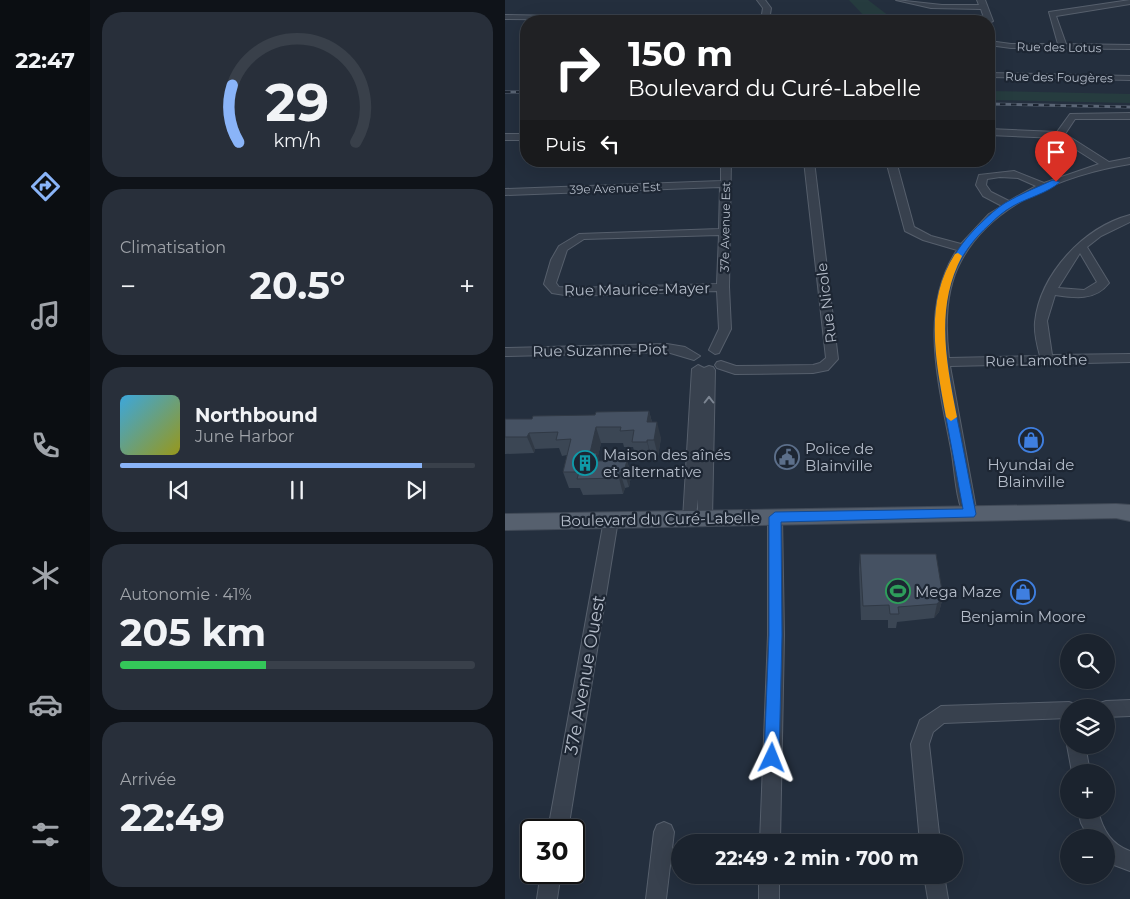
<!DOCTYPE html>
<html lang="fr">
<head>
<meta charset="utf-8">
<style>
	:root { --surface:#1b232e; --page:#282f3a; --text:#f1f3f6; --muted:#a0a4aa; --line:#39404a; --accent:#8ab4f8 }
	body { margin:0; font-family:Montserrat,sans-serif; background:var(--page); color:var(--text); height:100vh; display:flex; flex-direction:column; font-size:19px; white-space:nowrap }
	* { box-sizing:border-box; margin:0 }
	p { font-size:16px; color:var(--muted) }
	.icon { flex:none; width:28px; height:28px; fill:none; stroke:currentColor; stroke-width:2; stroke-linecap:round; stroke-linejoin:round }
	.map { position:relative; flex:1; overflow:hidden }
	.drawer { display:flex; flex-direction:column; gap:12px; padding:12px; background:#0f1319; width:415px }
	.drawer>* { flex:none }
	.banner { position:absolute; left:15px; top:15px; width:475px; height:152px; border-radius:20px; box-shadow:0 5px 20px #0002,0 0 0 1px var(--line); background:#202124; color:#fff; overflow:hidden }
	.buttons { position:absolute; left:555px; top:634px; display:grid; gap:10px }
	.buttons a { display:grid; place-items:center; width:55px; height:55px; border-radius:50%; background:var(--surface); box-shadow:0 5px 20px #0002,0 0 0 1px var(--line); font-size:25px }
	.speed { position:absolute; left:15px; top:819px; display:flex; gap:10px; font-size:25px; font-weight:700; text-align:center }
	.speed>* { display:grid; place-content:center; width:65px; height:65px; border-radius:50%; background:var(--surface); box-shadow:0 5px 20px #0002,0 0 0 1px var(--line); line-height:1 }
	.speed .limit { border:2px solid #111; border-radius:8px; background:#fff; color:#111 }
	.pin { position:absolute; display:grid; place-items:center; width:42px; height:42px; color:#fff; margin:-51px -21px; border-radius:50% 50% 50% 0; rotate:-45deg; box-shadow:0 0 5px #0007 }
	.pin .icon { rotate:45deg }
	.me { position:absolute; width:55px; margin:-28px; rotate:2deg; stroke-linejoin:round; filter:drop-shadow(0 0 4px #0008) }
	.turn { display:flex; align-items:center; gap:18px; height:105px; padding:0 25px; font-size:22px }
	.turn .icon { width:65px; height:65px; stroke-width:2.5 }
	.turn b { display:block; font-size:35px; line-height:42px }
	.then { display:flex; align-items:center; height:48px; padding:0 25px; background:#0003; gap:10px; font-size:19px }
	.big { font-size:38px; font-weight:700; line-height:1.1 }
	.drawer .card { flex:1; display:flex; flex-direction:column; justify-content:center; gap:8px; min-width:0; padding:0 18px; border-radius:20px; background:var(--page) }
	.drawer .dial { align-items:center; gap:0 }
	.dial svg { height:130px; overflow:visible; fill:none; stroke:var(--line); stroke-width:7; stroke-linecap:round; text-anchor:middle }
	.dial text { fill:var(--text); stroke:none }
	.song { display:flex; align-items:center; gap:15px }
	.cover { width:60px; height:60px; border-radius:8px; background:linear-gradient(135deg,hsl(200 70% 55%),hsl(60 70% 35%)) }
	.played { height:5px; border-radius:2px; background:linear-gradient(90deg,var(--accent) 85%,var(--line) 85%) }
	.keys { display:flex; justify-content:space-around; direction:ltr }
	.heat { display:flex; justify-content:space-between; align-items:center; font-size:28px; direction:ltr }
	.charge { height:8px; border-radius:4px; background:linear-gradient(90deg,#34c759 41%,var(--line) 0) }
	.trip { position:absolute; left:166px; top:834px; width:292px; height:50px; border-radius:25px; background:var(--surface); box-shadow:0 5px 20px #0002,0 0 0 1px var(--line); font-weight:700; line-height:50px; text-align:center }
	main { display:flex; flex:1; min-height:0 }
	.tab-bar { display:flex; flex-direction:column; width:90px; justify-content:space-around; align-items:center; background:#0b0e12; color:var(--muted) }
	.tab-bar .icon { width:35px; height:35px }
	.tab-bar .selected { color:var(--accent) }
	.tab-bar b { font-size:22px; color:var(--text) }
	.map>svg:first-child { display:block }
</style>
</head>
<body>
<main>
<nav class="tab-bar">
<b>22:47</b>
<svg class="icon selected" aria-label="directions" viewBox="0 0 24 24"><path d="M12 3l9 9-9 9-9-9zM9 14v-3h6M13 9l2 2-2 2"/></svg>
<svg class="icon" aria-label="music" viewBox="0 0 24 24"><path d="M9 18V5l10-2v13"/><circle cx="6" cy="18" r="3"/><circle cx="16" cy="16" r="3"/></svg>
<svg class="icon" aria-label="phone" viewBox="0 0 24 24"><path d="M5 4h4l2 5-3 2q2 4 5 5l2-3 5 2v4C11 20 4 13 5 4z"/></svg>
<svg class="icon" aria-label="climate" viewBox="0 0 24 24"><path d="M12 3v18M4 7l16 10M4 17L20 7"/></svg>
<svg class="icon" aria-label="car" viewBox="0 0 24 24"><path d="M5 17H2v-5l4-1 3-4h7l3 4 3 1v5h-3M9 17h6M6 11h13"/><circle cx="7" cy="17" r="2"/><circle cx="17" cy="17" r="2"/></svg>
<svg class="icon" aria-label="filters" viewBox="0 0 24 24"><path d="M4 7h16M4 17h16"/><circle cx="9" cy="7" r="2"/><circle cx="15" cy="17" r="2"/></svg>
</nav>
<section class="drawer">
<div class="card dial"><svg viewBox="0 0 100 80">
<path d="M14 69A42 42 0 1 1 86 69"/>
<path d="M14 69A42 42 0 0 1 10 34" stroke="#8ab4f8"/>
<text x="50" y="56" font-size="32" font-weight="700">29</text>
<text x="50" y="72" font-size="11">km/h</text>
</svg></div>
<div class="card"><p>Climatisation</p>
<div class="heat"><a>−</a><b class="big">20.5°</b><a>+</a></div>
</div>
<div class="card">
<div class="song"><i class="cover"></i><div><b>Northbound</b><p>June Harbor</p></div></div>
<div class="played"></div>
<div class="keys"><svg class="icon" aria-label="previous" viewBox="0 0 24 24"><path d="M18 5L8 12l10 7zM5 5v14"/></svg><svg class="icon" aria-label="pause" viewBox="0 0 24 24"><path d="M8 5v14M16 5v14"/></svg><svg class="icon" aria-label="next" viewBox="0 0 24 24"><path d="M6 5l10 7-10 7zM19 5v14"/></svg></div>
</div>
<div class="card"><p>Autonomie · 41%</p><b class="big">205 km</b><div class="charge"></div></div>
<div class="card"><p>Arrivée</p><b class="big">22:49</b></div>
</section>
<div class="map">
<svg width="625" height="899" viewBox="0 0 625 899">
	<rect width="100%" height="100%" fill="#242f3e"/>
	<!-- green -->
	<g fill="#263c3f">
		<path d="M 344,0 L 363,0 L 384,16 L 362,19 Z"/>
		<path d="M 484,91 L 625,94 L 625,103 L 484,100 Z"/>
	</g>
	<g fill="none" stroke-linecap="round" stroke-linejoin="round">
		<defs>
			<g id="minor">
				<path d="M 252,0 L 260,0 L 266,8 L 264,21 L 256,21 L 258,8 Z"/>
				<path d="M 391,0 L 437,5 L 474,5 L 472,0 L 480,0 L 488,21 L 484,23 L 480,21 L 476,9 L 426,8 Z"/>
				<path d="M 625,0 L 625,4 L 551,16 L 561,44 L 625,45 L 625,49 L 506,48 L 484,45 L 484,41 L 506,44 L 553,44 L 544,12 Z"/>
				<path d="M 0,15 L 223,19 L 227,21 L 0,19 Z"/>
				<path d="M 484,73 L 625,76 L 625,80 L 484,77 Z"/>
				<path d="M 625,113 L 625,119 L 570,119 L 560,134 L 604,162 L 625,158 L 625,164 C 563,174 487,202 456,261 C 440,290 440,326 444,358 L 535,356 C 532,345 529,333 530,322 C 535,274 579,227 625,215 L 625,222 L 596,236 L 582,247 L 604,283 C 590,301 570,298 550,295 L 542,321 L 547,355 L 625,354 L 625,362 L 445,366 L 472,514 L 470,518 L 465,520 L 460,518 C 451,500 450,474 447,454 C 435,388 412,311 452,250 L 418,240 L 400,231 L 381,161 L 391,161 L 409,227 L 426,236 L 456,244 L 484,214 L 497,206 L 478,196 L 471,185 L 474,175 L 509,171 L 539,183 L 594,164 L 553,138 L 484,135 L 484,129 L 552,132 L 565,114 ZM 495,177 L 513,178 L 531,186 L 504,201 L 486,192 L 481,185 L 482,179 ZM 575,253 L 592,282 L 579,290 L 553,288 Z"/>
				<rect x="0" y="134" width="21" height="6"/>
				<path d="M 216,161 L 226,161 L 224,287 L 226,329 L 214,353 L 210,354 L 204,350 L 214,329 L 212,291 L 66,296 L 47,293 L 39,284 L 46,260 L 54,246 L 74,234 L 214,229 L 215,187 L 0,195 L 0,189 L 216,181 ZM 214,235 L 212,284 L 66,288 L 54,287 L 51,283 L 62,250 L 79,239 Z"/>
				<path d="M 299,161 L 309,161 L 333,359 L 323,370 L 308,373 L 230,374 L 212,368 L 210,365 L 212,362 L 216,361 L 231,366 L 308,365 L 315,363 L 321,358 Z"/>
				<path d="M 162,344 L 180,347 L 195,356 L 189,360 L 162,352 L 0,356 L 0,348 Z"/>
				<path d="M 193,365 L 199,368 L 204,366 L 208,367 L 210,370 L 207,519 L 205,523 L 200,525 L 195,523 L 193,519 L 193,499 L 190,523 L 185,525 L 180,523 L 178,519 L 187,369 Z"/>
				<path d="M 270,511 L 275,513 L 277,517 L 279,635 L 275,842 L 255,842 L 263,635 L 263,517 L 265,513 Z"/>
				<path d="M 106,514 L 111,516 L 113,520 L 63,830 L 43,830 L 99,520 L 101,516 Z"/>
				<path d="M 625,700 L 625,716 L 601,717 L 601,708 L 593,708 L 595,703 L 601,701 Z"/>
				<path d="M 564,702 L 570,704 L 572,708 L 564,708 L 564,718 L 439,723 L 428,732 L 424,744 L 435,842 L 415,842 L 406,744 L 415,720 L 436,706 Z"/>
				<path d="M 564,741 L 564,745 L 580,745 L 585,772 L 567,772 L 562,745 Z"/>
				<path d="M 573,810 L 593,810 C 597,829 607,845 625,851 L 625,871 L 601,862 L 601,838 L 584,838 L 576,823 Z"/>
				<path d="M 159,822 L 166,825 L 169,832 L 161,899 L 141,899 L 149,832 L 152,825 Z"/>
				<path d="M 36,872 L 56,872 L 52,899 L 32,899 Z"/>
				<rect x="254" y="875" width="20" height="24"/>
				<path d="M 419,875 L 439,875 L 443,899 L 423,899 Z"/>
			</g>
			<path id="major" d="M 611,504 L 625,505 L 625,521 L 611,518 L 0,530 L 0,514 Z"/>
		</defs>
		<!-- minor casing -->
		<use href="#minor" stroke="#565f6c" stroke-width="2"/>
		<!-- major casing -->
		<use href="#major" stroke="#414a57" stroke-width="2"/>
		<!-- minor -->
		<use href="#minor" fill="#38414e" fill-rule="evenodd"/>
		<!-- major -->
		<use href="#major" fill="#56606e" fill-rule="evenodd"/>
		<defs>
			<g id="rail">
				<path d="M 0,92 L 21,92"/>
				<path d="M 484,104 L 625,107"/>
			</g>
		</defs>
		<!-- rail casing -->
		<use href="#rail" stroke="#5a6575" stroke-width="3"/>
		<!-- rail -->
		<use href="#rail" stroke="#1d2633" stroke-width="2" stroke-dasharray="5.5" stroke-linecap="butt"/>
	</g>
	<!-- wall -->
	<g fill="#3b4654">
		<path d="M 144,411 L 147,422 L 156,438 L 153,456 L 146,456 L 146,458 L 131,458 L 128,447 L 119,447 L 118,443 L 96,443 L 93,456 L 94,461 L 122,460 L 126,476 L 124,487 L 120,488 L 118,494 L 78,495 L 75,488 L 64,488 L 58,472 L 62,455 L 57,456 L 54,448 L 30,449 L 29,453 L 0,454 L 0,419 L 27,419 Z"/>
		<path d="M 355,554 L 438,597 L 434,612 L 429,618 L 392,622 L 391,628 L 383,628 L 383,620 L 356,620 L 354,569 Z"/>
	</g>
	<!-- shaded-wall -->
	<g fill="#303945">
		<path d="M 144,411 L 148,427 L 142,422 Z"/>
		<path d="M 152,422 L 156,438 L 153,456 L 149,440 Z"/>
		<path d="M 91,427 L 96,443 L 93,456 L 97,469 L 85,453 Z"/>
		<path d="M 24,433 L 30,449 L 29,453 L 22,437 Z"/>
		<path d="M 142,440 L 146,456 L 146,458 L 142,442 Z"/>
		<path d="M 122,460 L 126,476 L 124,487 L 119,472 Z"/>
		<path d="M 115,472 L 120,488 L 118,494 L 114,478 Z"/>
		<path d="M 438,597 L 434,612 L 429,618 L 432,604 Z"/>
	</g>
	<!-- building -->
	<g fill="#455162" stroke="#303945">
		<path d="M 144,411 L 142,422 L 152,422 L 149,440 L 142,440 L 142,442 L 127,442 L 129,430 L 115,431 L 116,427 L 91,427 L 85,453 L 92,453 L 90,461 L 122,460 L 119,472 L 115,472 L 114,478 L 72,479 L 74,472 L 58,472 L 66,439 L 51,440 L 53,432 L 24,433 L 22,437 L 0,437 L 0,419 L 27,419 L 28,416 L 90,415 L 91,412 Z"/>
		<path d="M 355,554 L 431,554 L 438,597 L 432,604 L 393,607 L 394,614 L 385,614 L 384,605 L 358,606 Z"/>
	</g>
	<!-- one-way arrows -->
	<defs><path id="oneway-chevron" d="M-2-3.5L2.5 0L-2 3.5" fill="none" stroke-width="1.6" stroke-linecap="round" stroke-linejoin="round" transform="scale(1.25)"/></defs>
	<use stroke="#7c8592" href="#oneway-chevron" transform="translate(204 400) rotate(-90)"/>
	<!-- route -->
	<path fill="#1a73e8" stroke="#114b97" d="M 548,180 L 555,182 C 543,193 522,198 508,206 C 499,211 491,218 484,225 C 425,278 438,343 451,413 C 458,446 464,480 471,514 L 469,517 L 276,522 L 277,635 L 274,758 L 272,763 L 267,766 L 261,763 L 259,758 L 264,635 L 264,517 L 270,512 L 458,509 C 452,477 446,444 440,412 C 428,344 417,285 469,230 C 478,221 489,210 500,203 C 515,194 533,187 548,180 Z"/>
	<!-- slow -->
	<path fill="#f59e0b" d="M 453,253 L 457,256 C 430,308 441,361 452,417 L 446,421 L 441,417 C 431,362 418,304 450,254 Z"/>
	<!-- icons -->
	<defs>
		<symbol id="shop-ring" viewBox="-11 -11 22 22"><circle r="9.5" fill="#1d2633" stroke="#3f7fe0" stroke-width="1.5"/><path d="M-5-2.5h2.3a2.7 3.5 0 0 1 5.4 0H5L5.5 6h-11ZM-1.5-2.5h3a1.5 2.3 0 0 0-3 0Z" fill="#3f7fe0"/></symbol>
		<symbol id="civic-ring" viewBox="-11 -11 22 22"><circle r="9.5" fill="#1d2633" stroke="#5c6f8a" stroke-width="1.5"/><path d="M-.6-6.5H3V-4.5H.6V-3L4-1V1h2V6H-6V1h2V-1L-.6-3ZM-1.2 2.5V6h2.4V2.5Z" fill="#5c6f8a"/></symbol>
		<symbol id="building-ring" viewBox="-11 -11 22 22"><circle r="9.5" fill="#1d2633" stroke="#0f9aa8" stroke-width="1.5"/><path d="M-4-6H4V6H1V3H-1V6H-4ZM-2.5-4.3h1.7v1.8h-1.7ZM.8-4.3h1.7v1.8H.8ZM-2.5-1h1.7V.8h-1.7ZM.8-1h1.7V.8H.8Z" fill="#0f9aa8"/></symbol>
		<symbol id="stadium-ring" viewBox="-11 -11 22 22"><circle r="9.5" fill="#1d2633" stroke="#2e9e5b" stroke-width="1.5"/><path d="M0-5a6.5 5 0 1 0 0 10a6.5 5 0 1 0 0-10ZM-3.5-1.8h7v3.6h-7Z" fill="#2e9e5b"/></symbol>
	</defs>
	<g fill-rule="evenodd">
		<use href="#shop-ring" x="512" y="426" width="28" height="28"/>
		<use href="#civic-ring" x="268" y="443" width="28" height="28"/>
		<use href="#building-ring" x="66" y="449" width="28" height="28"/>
		<use href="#stadium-ring" x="379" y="577" width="28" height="28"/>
		<use href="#shop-ring" x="504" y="578" width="28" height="28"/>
	</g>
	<g text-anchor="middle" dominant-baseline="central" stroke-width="4.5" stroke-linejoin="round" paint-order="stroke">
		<!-- far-street labels -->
		<g font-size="12" fill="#b4bcc9" stroke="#1d2633">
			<text transform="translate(554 47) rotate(1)">Rue des Lotus</text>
			<text transform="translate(554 77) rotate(1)">Rue des Fougères</text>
			<text transform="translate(110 188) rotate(-2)">39e Avenue Est</text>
			<text transform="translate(220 227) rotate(-89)">37e Avenue Est</text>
		</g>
		<!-- street labels -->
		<g font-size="15" fill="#b4bcc9" stroke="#1d2633">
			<text transform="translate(132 289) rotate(-1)">Rue Maurice-Mayer</text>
			<text transform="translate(321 303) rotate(-97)">Rue Nicole</text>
			<text transform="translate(95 350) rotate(-1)">Rue Suzanne-Piot</text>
			<text transform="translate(531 360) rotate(-1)">Rue Lamothe</text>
			<text transform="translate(155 519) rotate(-1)">Boulevard du Curé-Labelle</text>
		</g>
		<!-- poi labels -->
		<g font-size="15" fill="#b4bcc9" stroke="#1d2633" text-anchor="start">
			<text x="300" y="448">Police de<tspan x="300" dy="17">Blainville</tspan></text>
			<text x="98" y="454">Maison des aînés<tspan x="98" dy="17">et alternative</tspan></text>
			<text x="526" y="464" text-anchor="middle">Hyundai de<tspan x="526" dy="17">Blainville</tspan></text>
			<text x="410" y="591">Mega Maze</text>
			<text x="518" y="616" text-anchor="middle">Benjamin Moore</text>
		</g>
		<!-- near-street labels -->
		<g font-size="18" fill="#b4bcc9" stroke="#1d2633">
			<text transform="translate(80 675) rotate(-80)">37e Avenue Ouest</text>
		</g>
	</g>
</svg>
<div class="buttons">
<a><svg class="icon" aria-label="search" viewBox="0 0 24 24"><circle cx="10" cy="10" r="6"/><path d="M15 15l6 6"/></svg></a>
<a><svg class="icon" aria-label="layers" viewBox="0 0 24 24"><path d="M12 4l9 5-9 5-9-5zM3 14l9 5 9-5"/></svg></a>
<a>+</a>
<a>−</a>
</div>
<div class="speed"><div class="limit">30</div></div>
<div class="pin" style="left:551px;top:182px;background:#d93025"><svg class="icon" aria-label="arrive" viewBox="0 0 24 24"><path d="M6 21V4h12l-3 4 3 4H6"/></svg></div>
<svg class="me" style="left:267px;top:758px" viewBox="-20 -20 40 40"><path d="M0-17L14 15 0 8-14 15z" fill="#1a73e8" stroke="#fff" stroke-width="4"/></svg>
<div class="trip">22:49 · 2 min · 700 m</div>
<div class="banner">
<div class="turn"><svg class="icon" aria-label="right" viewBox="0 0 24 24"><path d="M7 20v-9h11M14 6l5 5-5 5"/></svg><div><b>150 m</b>Boulevard du Curé-Labelle</div></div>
<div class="then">Puis<svg class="icon" aria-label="left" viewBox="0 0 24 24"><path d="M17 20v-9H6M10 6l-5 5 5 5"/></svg></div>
</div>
</div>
</main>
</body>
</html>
